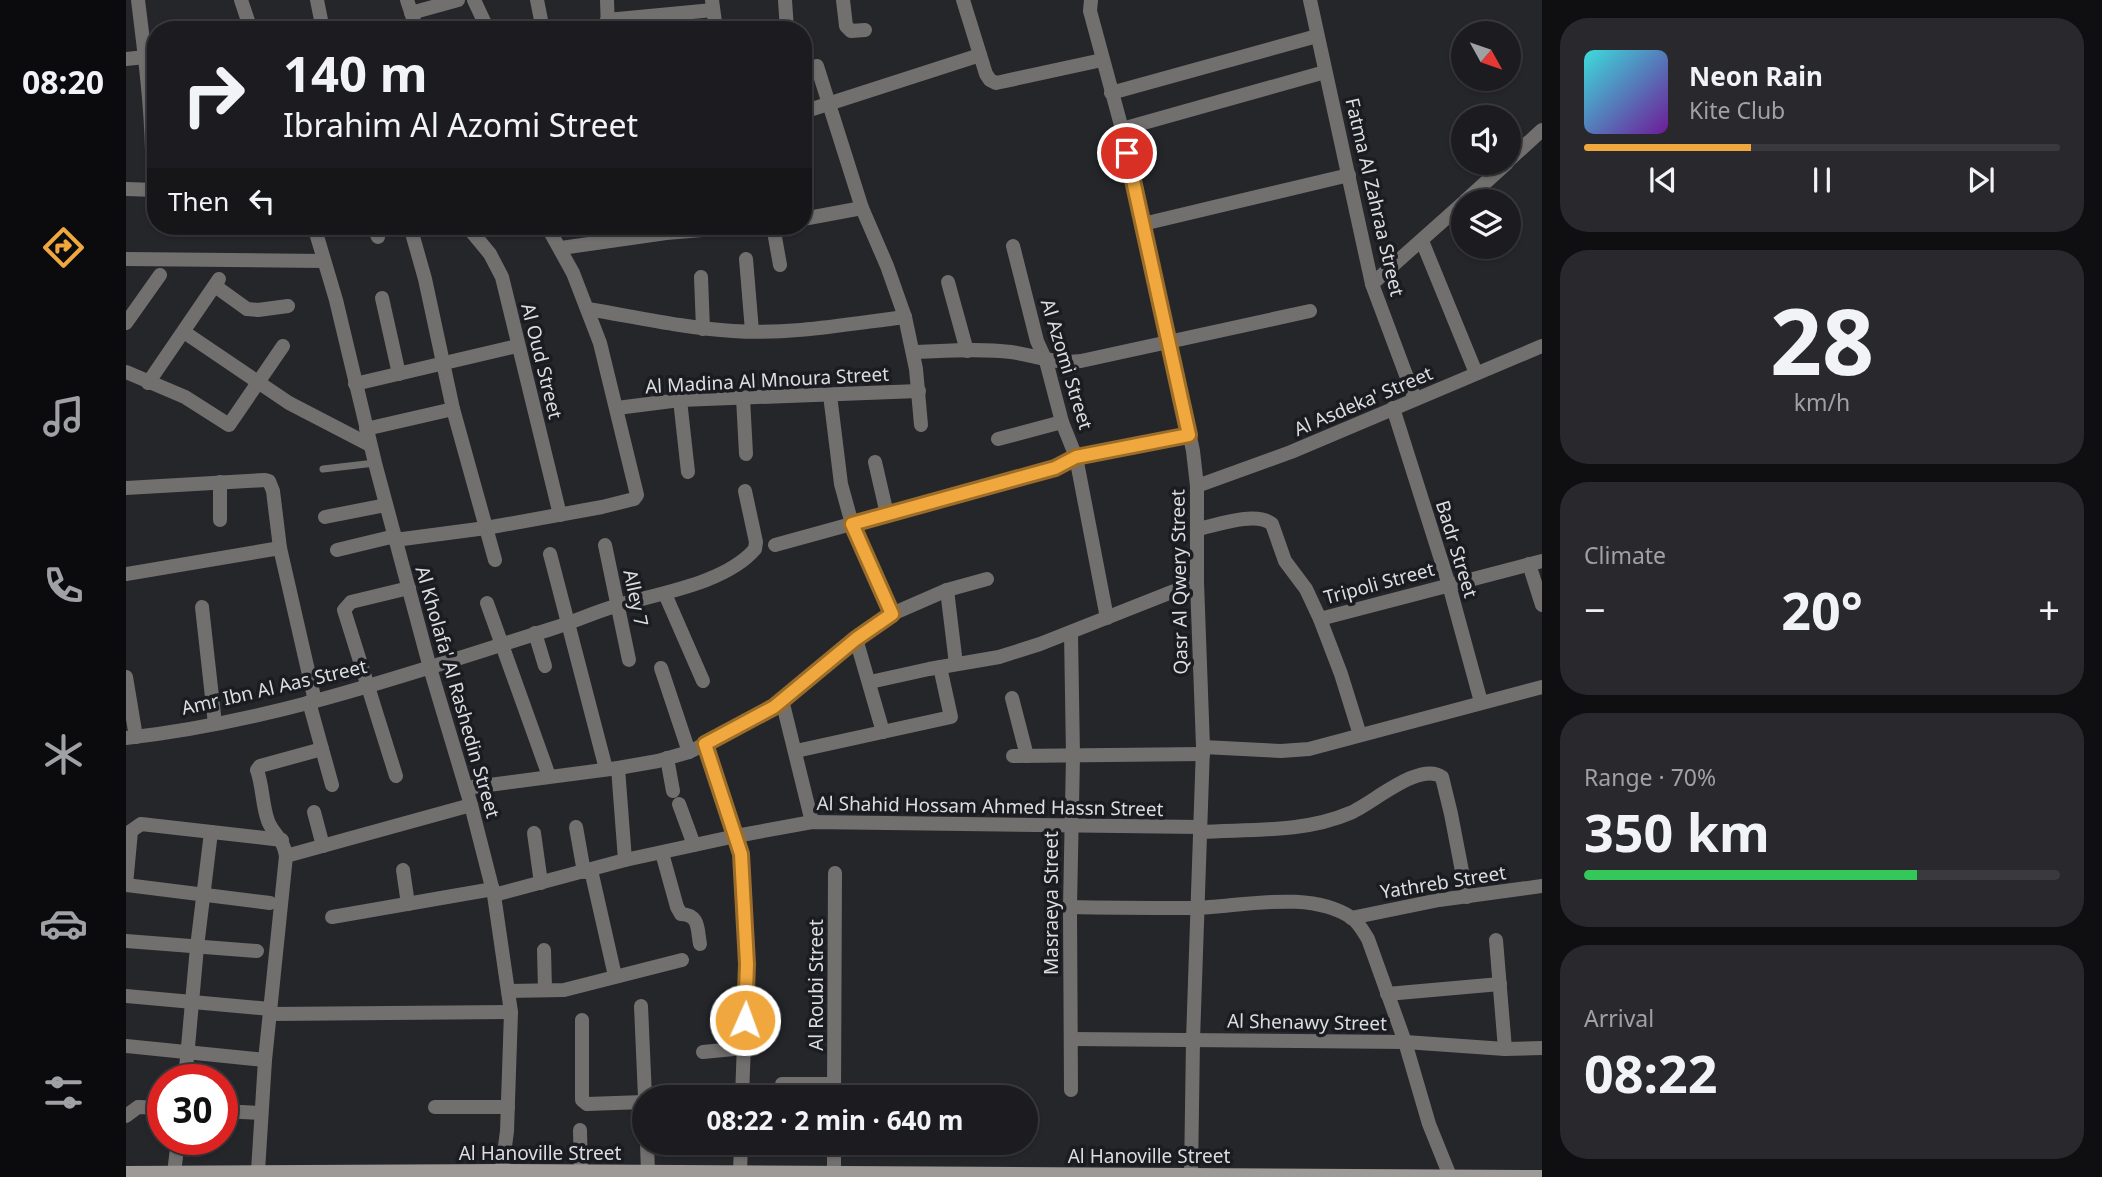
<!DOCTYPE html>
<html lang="en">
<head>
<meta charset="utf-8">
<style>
	:root { --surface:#1c1c20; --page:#29292d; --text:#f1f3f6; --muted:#a0a1a5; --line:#3a3a3e; --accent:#efa73e }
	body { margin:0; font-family:"Noto Sans",sans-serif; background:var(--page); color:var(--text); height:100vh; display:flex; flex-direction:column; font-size:26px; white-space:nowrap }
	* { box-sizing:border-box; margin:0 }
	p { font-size:23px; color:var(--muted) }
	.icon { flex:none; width:38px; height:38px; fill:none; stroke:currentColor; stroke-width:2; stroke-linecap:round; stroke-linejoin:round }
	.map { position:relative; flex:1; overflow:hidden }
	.details { display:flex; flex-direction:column; gap:18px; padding:18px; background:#0f0f12; width:560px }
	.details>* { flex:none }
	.top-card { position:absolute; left:21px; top:21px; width:665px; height:214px; border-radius:28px; box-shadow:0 2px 5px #0004,0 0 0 2px var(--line); background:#1c1c20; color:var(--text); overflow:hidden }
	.needle { width:46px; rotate:130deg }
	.tools { position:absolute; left:1325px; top:21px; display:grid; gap:14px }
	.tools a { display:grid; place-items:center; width:70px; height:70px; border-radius:50%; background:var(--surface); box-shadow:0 2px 5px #0004,0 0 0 2px var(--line); font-size:35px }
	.speed { position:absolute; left:21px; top:1064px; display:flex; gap:14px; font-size:35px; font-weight:700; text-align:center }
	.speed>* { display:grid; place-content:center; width:91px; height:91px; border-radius:50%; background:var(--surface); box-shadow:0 2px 5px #0004,0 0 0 2px var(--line); line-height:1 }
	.speed .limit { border:10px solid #d22; background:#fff; color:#111 }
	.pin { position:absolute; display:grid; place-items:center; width:60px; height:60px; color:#fff; margin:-30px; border:4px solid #fff; border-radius:50%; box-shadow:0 2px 7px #0007 }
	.me { position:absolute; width:77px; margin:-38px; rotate:2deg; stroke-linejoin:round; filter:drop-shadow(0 0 5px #0008) }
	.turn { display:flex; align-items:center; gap:24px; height:147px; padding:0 21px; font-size:32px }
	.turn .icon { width:91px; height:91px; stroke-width:2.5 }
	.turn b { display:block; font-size:49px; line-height:60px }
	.then { display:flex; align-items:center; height:66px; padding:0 21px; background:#0003; gap:14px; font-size:26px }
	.big { font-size:52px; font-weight:700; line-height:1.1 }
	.details .widget { flex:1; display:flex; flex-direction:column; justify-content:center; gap:10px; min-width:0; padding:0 24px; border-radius:28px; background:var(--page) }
	.details .dial { align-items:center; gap:0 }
	.dial b { font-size:91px; line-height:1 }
	.song { display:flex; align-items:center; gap:21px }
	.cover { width:84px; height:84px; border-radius:10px; background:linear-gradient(135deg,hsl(180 70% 55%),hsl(280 70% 35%)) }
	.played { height:7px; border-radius:4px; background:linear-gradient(90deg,var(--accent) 35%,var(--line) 35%) }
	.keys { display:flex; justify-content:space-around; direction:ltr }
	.heat { display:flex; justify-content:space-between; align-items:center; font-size:38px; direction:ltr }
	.charge { height:10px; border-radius:5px; background:linear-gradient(90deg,#34c759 70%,var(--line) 0) }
	.trip { position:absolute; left:506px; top:1085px; width:406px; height:70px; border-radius:35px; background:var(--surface); box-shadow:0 2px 5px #0004,0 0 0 2px var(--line); font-weight:700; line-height:70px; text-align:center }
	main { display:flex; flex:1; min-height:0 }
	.tabs { display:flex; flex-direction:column; width:126px; justify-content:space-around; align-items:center; background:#0b0b0d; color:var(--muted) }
	.tabs .icon { width:49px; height:49px }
	.tabs .active { color:var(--accent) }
	.tabs b { font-size:32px; color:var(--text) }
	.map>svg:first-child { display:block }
</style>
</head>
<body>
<main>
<nav class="tabs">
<b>08:20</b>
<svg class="icon active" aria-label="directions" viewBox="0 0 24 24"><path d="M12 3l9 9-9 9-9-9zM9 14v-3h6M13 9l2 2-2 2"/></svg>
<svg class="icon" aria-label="music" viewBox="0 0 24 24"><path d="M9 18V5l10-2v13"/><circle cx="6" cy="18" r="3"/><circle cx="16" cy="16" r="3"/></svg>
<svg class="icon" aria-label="phone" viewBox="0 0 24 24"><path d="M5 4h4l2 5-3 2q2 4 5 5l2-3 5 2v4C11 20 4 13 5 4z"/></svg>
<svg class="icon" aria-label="climate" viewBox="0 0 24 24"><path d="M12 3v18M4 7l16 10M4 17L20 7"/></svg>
<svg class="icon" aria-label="car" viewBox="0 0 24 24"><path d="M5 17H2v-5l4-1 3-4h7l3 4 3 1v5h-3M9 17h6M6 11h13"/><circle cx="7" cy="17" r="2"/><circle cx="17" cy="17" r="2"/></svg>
<svg class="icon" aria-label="filters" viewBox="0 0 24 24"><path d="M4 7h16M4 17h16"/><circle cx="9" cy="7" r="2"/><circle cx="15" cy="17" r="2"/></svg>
</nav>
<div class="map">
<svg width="1416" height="1177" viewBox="0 0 1416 1177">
	<rect width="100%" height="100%" fill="#25262a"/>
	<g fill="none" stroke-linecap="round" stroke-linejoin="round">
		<!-- lane -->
		<path stroke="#72706e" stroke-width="7" d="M 197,469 L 249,463"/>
		<!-- street -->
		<g stroke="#72706e" stroke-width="14">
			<path d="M 12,0 C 20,64 28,126 26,190"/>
			<path d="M 115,0 L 125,30"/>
			<path d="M 191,0 L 197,30"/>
			<path d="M 281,0 L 291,30"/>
			<path d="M 348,0 L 362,30"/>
			<path d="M 411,0 L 417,30"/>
			<path d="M 481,0 L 482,30"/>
			<path d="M 586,0 L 590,30"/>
			<path d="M 659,0 L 661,30"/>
			<path d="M 717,0 L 720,26 L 725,31 L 739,30"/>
			<path d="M 837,0 L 860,74 L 864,80 L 870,83 L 976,60"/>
			<path d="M 965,0 L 964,11 L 996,129 L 1051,374 L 1067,451 L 1071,486 L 1071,582 L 1077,747 L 1067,1040 L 1065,1176"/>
			<path d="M 1184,0 L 1246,284 L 1289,399"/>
			<path d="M 285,13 L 332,0"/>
			<path d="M 481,20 L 587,10"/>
			<path d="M 0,59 L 19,57"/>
			<path d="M 691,66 L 736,208 L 761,266 L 779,317 L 790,369 L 795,425"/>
			<path d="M 985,93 L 1191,36"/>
			<path d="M 677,112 L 854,55"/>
			<path d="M 996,129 L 1199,72"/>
			<path d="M 1382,161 L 1416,130"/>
			<path d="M 0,189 L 30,190"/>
			<path d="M 1339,201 L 1381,163"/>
			<path d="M 677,219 L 736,208"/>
			<path d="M 1017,224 L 1223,175"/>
			<path d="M 188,226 L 210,300 L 249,463 L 304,668 L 345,805 L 368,895 L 385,1012 L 381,1131 L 375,1177"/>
			<path d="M 247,226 L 252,237"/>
			<path d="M 284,226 L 299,279 L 327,409 L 369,560"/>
			<path d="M 341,226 L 364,254 L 376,277 L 434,515"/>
			<path d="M 647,226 L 654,265"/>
			<path d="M 1296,241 L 1350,373"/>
			<path d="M 887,246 L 911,341 L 920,361 L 936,422 L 950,457 L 981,618"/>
			<path d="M 435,248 L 540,233 L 624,226"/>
			<path d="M 0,259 L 198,261"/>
			<path d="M 620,259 L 626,331"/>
			<path d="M 575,277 L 577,329"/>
			<path d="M 822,282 L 841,351"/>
			<path d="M 1246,284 L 1337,203"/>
			<path d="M 89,286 L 121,309 L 132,310 L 162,306"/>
			<path d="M 256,298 L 273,374"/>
			<path d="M 462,309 C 510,317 558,328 607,331 C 664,335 722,324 779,317"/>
			<path d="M 0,323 L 34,275"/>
			<path d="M 58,332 L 163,403 L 244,445"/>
			<path d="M 787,352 C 819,351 853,348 885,352 C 912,356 926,364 955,361 L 1184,311"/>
			<path d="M 0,372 L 59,397 L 103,425 L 157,346"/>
			<path d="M 22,383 L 93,279"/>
			<path d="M 229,384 L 391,346"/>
			<path d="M 704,395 L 715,484 L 726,524 L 766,614"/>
			<path d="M 617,398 L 620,454"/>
			<path d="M 554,400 L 562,472"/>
			<path d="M 491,408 L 554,400 L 793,391"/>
			<path d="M 1267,408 L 1323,585 L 1355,702"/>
			<path d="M 240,429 L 327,409"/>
			<path d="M 872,439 L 936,422"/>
			<path d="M 749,462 L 761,514"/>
			<path d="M 94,482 L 94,520"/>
			<path d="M 1071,486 L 1165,452 L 1416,346"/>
			<path d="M 0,488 L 139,480 L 143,481 L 147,491 L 154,548 L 189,701"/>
			<path d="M 199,517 L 260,505"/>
			<path d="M 1072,529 C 1091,525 1130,511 1146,524 L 1159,561 L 1180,589 L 1194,619 L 1215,674 L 1234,735"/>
			<path d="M 269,540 L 360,528 L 476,507 L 508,499 L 511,495 L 474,343 L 447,273 L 421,226"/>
			<path d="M 479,545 L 503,660"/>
			<path d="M 649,545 L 929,468 L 950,457 L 1063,435"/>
			<path d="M 211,550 L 269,536"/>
			<path d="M 424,554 L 480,769"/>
			<path d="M 1403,564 L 1416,605"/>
			<path d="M 0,574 L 154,548"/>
			<path d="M 821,590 L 830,664"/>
			<path d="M 539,594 L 577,681"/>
			<path d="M 361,603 L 423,776"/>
			<path d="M 76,607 L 89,724"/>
			<path d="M 1194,619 L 1416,561"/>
			<path d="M 409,633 L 419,666"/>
			<path d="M 945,633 L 947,756 L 944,907 L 945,1090"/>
			<path d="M 730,639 L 757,732"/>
			<path d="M 535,668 L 563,752"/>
			<path d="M 0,677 L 10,737"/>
			<path d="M 744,682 L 803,669 L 873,657 L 914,644 L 1071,582"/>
			<path d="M 886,698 L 901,756"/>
			<path d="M 656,700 L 686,822"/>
			<path d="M 183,702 L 206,785"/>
			<path d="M 0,738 C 147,722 288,672 428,628 C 450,621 471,611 493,605 C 534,593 600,583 629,549 L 630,542 L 619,491"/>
			<path d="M 579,744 L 610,836 L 616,865 L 621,964 L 616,1097"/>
			<path d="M 1077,747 L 1155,751 L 1183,749 L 1416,687"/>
			<path d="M 670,751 L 825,717 L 814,667"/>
			<path d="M 887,756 L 1077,754"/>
			<path d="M 541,758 L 547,791"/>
			<path d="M 492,768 L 499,860"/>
			<path d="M 270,776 L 218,610 L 225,602 L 283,588"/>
			<path d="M 340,788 L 492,768 L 532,761 L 563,752 L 603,732 L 647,707 L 730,639 L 766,614 L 821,590 L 861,579"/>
			<path d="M 553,804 L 568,845"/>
			<path d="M 188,812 L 197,846"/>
			<path d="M 450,827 L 458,872"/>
			<path d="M 1074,832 C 1123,829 1178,833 1224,813 C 1246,804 1293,761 1316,777 L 1325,814 L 1341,897"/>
			<path d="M 408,833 L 415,883"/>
			<path d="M 536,853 L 551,907 L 555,914 C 574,915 571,929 574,944"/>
			<path d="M 160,856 L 345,805"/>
			<path d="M 277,870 L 282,904"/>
			<path d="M 465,870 L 489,976"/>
			<path d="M 0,885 L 5,831 L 15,824 L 156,840"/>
			<path d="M 0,885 L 144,903"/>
			<path d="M 368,895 L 499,860 L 610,836 L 686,822 L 1074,827"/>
			<path d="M 944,907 C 985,908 1026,908 1067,908 C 1115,907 1183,889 1226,918 C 1233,923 1237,931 1242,939 L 1279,1042 L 1303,1124 L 1324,1176"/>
			<path d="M 206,917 L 367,889"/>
			<path d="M 1225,918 L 1313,900 L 1416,886"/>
			<path d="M 1370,940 L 1379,1049"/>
			<path d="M 0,941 L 131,951"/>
			<path d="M 418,950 L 419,990"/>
			<path d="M 382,991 L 438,990 L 556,960"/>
			<path d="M 1261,994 L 1374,984"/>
			<path d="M 0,996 L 144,1009"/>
			<path d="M 515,1006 L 519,1097"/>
			<path d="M 144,1014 L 385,1012"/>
			<path d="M 456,1020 L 456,1100 L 461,1104 L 518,1102"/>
			<path d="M 945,1039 L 1279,1042 L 1379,1049 L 1416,1048"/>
			<path d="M 0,1046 L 139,1060"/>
			<path d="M 577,1052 L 618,1048"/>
			<path d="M 59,1080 L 71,947 L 85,832"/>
			<path d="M 656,1084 L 708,1084"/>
			<path d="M 708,1097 L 709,873"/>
			<path d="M 309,1107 L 382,1107"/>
			<path d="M 96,1111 L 135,1113"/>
			<path d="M 0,1116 L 12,1107 L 37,1108"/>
			<path d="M 454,1130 L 455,1172"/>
			<path d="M 521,1143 L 522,1173"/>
			<path d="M 132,1171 L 139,1060 L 160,856 C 157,837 148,836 142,821 C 136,805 137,787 131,770 L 134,766 L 196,749"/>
			<path d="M 708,1172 L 708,1143"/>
			<path d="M 614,1173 L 615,1143"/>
			<path d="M 48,1174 L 52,1139"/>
		</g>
		<!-- secondary -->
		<path stroke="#9d9a97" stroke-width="14" d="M 0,1173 L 376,1171 L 1416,1177"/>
	</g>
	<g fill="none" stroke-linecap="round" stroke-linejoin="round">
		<defs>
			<path id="route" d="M 619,1020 L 621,964 L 615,854 L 579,744 L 648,707 L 730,639 L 766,614 L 726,524 L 929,468 L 950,457 L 1063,435 L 1001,153"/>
		</defs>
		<!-- route casing -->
		<use href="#route" stroke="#9b6d28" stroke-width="18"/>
		<!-- route -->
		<use href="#route" stroke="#efa73e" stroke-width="12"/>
	</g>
	<g text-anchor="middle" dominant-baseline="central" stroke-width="7" stroke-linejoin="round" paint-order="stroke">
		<!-- street labels -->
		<g font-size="19" fill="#dcdde0" stroke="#1b1c21">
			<text transform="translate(1249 197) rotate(77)">Fatma Al Zahraa Street</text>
			<text transform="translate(416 361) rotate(76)">Al Oud Street</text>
			<text transform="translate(941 364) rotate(73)">Al Azomi Street</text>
			<text transform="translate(641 380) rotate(-3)">Al Madina Al Mnoura Street</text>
			<text transform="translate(1237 401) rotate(-23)">Al Asdeka' Street</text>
			<text transform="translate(1331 549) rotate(73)">Badr Street</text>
			<text transform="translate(1053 582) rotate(-91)">Qasr Al Qwery Street</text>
			<text transform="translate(1253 583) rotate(-15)">Tripoli Street</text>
			<text transform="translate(510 598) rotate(78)">Alley 7</text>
			<text transform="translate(148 687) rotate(-13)">Amr Ibn Al Aas Street</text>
			<text transform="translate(332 692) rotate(74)">Al Kholafa' Al Rashedin Street</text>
			<text transform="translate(864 806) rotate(1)">Al Shahid Hossam Ahmed Hassn Street</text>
			<text transform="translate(1317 882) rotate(-9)">Yathreb Street</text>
			<text transform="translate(925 903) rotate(-90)">Masraeya Street</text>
			<text transform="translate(690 985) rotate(-90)">Al Roubi Street</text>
			<text transform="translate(1181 1022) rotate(1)">Al Shenawy Street</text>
			<text x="414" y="1153">Al Hanoville Street</text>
			<text x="1023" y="1156">Al Hanoville Street</text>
		</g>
	</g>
</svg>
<div class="tools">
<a><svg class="needle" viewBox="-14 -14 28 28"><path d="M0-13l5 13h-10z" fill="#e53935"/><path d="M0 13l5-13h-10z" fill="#a0a1a5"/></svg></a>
<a><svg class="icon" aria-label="sound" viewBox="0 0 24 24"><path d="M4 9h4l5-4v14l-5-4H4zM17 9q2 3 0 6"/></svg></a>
<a><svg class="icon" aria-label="layers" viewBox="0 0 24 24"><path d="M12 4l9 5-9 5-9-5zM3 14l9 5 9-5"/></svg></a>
</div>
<div class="speed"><div class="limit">30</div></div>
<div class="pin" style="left:1001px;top:153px;background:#d93025"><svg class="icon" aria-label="arrive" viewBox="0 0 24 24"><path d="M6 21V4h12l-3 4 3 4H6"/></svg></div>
<svg class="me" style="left:619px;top:1020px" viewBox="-20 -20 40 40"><circle r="17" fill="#efa73e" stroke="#fff" stroke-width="3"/><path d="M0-11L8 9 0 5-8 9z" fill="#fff"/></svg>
<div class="trip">08:22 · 2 min · 640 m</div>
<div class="top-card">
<div class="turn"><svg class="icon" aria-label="right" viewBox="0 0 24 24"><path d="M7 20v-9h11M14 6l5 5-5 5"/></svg><div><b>140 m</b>Ibrahim Al Azomi Street</div></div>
<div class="then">Then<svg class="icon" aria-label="left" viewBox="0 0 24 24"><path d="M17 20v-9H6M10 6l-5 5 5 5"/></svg></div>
</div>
</div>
<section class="details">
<div class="widget">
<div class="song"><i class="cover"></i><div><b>Neon Rain</b><p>Kite Club</p></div></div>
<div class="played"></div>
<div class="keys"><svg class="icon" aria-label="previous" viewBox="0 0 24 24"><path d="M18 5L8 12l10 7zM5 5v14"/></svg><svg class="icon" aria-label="pause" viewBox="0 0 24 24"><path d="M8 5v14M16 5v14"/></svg><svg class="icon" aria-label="next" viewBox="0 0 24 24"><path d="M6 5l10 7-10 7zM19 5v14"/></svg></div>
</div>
<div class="widget dial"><b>28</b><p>km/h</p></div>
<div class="widget"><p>Climate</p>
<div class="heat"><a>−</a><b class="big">20°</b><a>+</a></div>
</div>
<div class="widget"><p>Range · 70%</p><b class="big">350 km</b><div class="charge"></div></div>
<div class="widget"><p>Arrival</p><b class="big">08:22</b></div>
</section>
</main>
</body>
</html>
